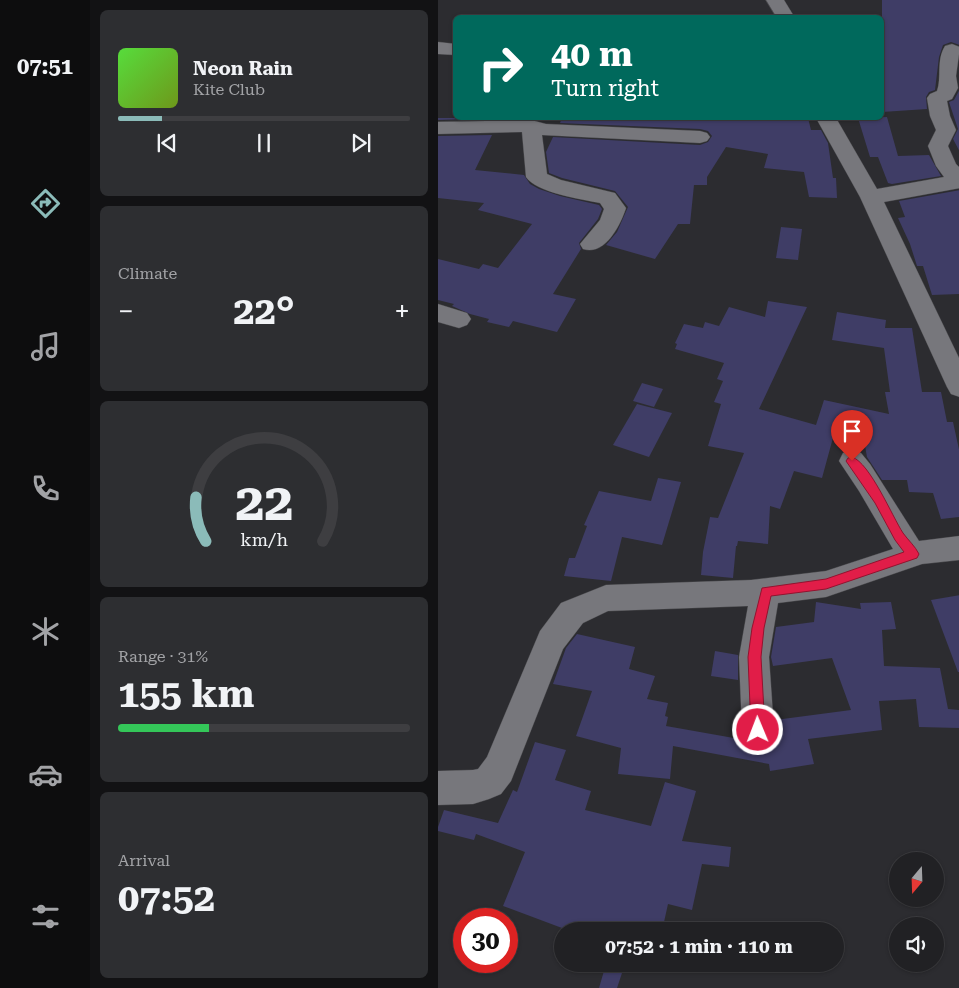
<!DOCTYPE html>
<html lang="en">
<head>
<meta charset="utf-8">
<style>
	:root { --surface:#212124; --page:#2d2e31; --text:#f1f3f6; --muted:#a2a3a6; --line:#3e3e41; --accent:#8bbbb9 }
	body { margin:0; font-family:"Roboto Serif",serif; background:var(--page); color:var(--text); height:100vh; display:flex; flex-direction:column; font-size:19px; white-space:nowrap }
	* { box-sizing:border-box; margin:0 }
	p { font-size:16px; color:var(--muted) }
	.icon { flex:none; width:28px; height:28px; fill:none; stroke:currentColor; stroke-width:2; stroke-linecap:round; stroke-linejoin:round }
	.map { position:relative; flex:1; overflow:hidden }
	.details { display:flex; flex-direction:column; gap:10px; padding:10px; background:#121214; width:348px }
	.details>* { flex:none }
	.hud { position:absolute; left:15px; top:15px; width:431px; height:105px; border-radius:8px; box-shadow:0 1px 4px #0004,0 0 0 1px var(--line); background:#00695c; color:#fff; overflow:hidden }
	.needle { width:32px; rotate:199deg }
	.tools { position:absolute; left:451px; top:852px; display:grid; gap:10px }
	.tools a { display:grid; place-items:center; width:55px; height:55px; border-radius:50%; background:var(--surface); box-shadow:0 1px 4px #0004,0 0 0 1px var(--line); font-size:25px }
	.speed { position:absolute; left:15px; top:908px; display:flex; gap:10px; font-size:25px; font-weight:700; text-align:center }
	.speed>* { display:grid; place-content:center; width:65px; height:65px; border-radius:50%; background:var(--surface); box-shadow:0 1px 4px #0004,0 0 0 1px var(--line); line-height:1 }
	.speed .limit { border:8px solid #d22; background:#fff; color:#111 }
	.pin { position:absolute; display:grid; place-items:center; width:42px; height:42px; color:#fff; margin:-51px -21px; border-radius:50% 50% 50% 0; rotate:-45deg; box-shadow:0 0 5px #0007 }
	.pin .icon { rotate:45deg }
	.me { position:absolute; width:55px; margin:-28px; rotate:359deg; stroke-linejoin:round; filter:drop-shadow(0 0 4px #0008) }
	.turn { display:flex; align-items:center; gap:18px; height:105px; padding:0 15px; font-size:22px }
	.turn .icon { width:65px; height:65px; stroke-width:2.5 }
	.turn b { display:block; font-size:35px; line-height:42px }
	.big { font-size:38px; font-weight:700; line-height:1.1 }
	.details .widget { flex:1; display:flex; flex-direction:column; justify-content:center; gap:8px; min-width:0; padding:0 18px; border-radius:8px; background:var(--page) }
	.details .dial { align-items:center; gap:0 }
	.dial svg { height:130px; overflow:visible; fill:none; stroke:var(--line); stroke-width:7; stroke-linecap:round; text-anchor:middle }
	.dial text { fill:var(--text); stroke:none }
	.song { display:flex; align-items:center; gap:15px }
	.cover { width:60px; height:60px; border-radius:8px; background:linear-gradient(135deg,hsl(110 70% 55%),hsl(80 70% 35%)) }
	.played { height:5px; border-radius:2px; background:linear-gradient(90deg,var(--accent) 15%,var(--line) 15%) }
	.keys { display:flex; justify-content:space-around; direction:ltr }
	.heat { display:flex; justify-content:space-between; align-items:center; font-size:28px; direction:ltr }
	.charge { height:8px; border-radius:4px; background:linear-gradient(90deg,#34c759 31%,var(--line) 0) }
	.trip { position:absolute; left:116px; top:922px; width:290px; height:50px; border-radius:25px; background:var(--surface); box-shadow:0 1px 4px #0004,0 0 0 1px var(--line); font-weight:700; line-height:50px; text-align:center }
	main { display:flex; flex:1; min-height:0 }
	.tabs { display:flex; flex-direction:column; width:90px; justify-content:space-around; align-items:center; background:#0d0d0e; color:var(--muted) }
	.tabs .icon { width:35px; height:35px }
	.tabs .on { color:var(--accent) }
	.tabs b { font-size:22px; color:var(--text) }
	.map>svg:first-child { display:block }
</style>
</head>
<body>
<main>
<nav class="tabs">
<b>07:51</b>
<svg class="icon on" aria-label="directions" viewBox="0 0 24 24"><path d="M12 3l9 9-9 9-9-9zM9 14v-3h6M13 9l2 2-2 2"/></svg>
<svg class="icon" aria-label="music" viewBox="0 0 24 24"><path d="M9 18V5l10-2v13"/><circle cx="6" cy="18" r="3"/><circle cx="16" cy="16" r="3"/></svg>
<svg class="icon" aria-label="phone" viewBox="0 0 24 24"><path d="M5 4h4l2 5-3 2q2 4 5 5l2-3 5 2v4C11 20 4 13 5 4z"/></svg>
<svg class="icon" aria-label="climate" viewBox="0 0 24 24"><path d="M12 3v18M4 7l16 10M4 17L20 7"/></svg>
<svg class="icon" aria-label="car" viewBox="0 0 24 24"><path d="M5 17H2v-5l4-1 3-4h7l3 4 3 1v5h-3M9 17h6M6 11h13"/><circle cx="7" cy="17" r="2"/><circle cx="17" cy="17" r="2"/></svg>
<svg class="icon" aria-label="filters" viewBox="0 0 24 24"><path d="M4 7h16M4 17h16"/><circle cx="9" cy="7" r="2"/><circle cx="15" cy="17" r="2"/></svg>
</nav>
<section class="details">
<div class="widget">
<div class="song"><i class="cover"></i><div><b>Neon Rain</b><p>Kite Club</p></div></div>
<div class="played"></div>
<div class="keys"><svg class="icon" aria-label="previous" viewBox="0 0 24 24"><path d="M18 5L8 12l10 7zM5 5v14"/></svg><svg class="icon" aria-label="pause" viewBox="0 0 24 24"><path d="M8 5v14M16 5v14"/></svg><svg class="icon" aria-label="next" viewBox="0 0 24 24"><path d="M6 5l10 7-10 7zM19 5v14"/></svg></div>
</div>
<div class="widget"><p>Climate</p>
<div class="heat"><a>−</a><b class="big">22°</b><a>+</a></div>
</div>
<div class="widget dial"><svg viewBox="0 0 100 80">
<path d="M14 69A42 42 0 1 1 86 69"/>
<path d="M14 69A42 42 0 0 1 8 42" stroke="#8bbbb9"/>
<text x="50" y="56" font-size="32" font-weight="700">22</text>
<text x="50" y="72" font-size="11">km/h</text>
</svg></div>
<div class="widget"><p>Range · 31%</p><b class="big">155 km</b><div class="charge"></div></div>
<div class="widget"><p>Arrival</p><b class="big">07:52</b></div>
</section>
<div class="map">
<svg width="522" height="988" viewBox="0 0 522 988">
	<rect width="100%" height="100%" fill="#2c2c30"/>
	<!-- building -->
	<g fill="#3f3d66">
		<path d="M 444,0 L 522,0 L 522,45 L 513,42 L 505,45 L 501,57 L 497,90 L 491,92 L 488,97 L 489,109 L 444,112 Z"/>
		<path d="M 522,89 L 522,152 L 515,139 L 520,129 L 511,102 L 516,100 Z"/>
		<path d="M 449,117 L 460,156 L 491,155 L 503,176 L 454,184 L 450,183 L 440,157 L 432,157 L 420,118 Z"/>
		<path d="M 0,118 L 62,118 L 0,120 Z"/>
		<path d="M 124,118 L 370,118 L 373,130 L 383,130 L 390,143 L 395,178 L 398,178 L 399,198 L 371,197 L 366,172 L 326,168 L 330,154 L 288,147 L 269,177 L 269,185 L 256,185 L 252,224 L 240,224 L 217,259 L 168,245 L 179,232 L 190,207 L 177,191 L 124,178 L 111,173 L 108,152 L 115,137 L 262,145 L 270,142 L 274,136 L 270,131 L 262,129 L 122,123 Z"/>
		<path d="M 54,135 L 37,170 L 86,175 L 92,184 L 101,189 L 122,196 L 161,205 L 164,209 L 160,219 L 141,243 L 143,249 L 115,294 L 138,299 L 119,332 L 75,321 L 71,327 L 49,322 L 51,319 L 32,314 L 14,306 L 16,304 L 0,300 L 0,259 L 41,269 L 45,264 L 60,268 L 94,224 L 40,210 L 46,203 L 0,198 L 0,136 Z"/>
		<path d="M 522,190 L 522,294 L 494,295 L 485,266 L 479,266 L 472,244 L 460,218 L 467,217 L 461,201 Z"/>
		<path d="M 343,227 L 364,229 L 360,260 L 338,258 Z"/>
		<path d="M 330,301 L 369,307 L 321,409 L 378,425 L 386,400 L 451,414 L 447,392 L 452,392 L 446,348 L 394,340 L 399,312 L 448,320 L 447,328 L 474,328 L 484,392 L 503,392 L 509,422 L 515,422 L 522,454 L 522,517 L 503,519 L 495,493 L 471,492 L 469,480 L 444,480 L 429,457 L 426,440 L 396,434 L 384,478 L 356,471 L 342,509 L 332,506 L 330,544 L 300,541 L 299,546 L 298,546 L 295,578 L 263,575 L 265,552 L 272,517 L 280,518 L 306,453 L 270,446 L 283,404 L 276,402 L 285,381 L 279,379 L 286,363 L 237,349 L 239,344 L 237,343 L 246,324 L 265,328 L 267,322 L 281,326 L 291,307 L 327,317 Z"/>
		<path d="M 204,383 L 225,389 L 216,407 L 195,401 Z"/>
		<path d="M 199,404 L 234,413 L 211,457 L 175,445 Z"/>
		<path d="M 220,478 L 243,482 L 224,545 L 184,537 L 173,581 L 126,576 L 131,558 L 137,558 L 149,526 L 146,525 L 161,491 L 213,501 Z"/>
		<path d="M 522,595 L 522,672 L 520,672 L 493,600 Z"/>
		<path d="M 378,602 L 423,609 L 422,603 L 453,602 L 458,629 L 444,630 L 446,666 L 502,668 L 510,709 L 522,710 L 522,728 L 481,727 L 478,699 L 441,701 L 444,730 L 370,739 L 376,764 L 332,771 L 331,764 L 235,746 L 232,779 L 180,774 L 183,748 L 138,736 L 154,691 L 115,684 L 128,648 L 139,634 L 197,647 L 191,669 L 217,676 L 209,699 L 230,703 L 227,716 L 230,717 L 228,726 L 307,740 L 319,748 L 332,745 L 338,731 L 337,720 L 413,710 L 394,658 L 335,666 L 333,657 L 338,627 L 376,622 Z"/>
		<path d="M 277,651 L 300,655 L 300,680 L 273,676 Z"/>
		<path d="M 97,742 L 128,750 L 117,780 L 153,791 L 147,810 L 213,826 L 227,782 L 258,791 L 244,841 L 293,847 L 291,867 L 264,864 L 254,910 L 230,904 L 224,931 L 132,931 L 65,906 L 87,852 L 38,834 L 36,840 L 0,831 L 0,827 L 6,810 L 60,823 L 75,790 L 79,792 Z"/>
		<rect x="294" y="924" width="23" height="7"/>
		<path d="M 168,964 L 187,964 L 179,988 L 161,988 Z"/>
	</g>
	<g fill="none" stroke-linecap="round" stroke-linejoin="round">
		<defs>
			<g id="minor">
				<path d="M 328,0 L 346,0 L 357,18 L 339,18 Z"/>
				<path d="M 0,42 L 18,44 L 18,55 L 0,54 Z"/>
				<path d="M 514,44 L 522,47 L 518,76 L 520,88 L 514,99 L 509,101 L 512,116 L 518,130 L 510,146 L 518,164 L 522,168 L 522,188 L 446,202 L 522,360 L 522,397 L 513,394 L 509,387 L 422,197 L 378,118 L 398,118 L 439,189 L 506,177 L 498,166 L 490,146 L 498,130 L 492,116 L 489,98 L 492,94 L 499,91 C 504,78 498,60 507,46 Z"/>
				<path d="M 93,120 L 108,124 L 262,131 L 269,133 L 272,137 L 269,141 L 262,143 L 104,135 L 109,174 L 123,180 L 177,193 L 188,208 C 182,226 167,256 145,249 L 142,244 L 162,220 L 166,209 L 162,203 C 143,199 99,193 88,177 L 84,132 L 0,134 L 0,122 Z"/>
				<path d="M 0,304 L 29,313 L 33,319 L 29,325 L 21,328 L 0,322 Z"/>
				<path d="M 414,450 L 423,453 L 432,464 L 481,541 L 522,536 L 522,560 L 484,564 L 388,597 L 340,603 L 331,657 L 336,730 L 331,741 L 320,746 L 309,741 L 304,730 L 301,657 L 310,606 L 170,611 L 145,623 L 125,649 L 73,781 L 63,794 L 51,799 L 35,804 L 0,805 L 0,771 L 35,770 L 40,769 L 49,757 L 102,631 L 123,603 L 168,585 L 313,580 L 388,571 L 455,549 L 421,491 L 401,461 L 405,453 Z"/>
			</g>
		</defs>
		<!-- minor casing -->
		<use href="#minor" stroke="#47474a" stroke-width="1"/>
		<!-- minor -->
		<use href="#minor" fill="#77777c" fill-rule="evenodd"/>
	</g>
	<!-- route -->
	<path fill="#e11d48" stroke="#92132f" d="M 414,457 C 432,463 454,516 465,533 C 470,540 477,546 481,554 L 479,558 L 388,589 L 333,596 L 326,628 L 323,657 L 327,730 L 325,735 L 320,737 L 315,735 L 313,730 L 310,657 L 314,628 L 324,588 L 388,579 L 466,552 L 457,540 L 437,503 L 408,461 L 410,458 Z"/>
</svg>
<div class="tools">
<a><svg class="needle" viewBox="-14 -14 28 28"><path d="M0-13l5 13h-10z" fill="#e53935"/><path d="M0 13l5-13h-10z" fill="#a2a3a6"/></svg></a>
<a><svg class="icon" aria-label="sound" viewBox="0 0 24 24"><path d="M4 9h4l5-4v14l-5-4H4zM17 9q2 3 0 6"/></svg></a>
</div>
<div class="speed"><div class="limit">30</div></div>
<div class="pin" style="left:414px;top:461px;background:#d93025"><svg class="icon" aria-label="arrive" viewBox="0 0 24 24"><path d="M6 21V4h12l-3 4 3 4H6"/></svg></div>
<svg class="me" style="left:320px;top:730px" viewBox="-20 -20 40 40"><circle r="17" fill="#e11d48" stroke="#fff" stroke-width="3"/><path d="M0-11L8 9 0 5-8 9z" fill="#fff"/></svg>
<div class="trip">07:52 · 1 min · 110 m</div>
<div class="hud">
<div class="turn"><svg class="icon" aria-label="right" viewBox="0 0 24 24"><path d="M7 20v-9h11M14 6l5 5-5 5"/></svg><div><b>40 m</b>Turn right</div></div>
</div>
</div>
</main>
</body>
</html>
